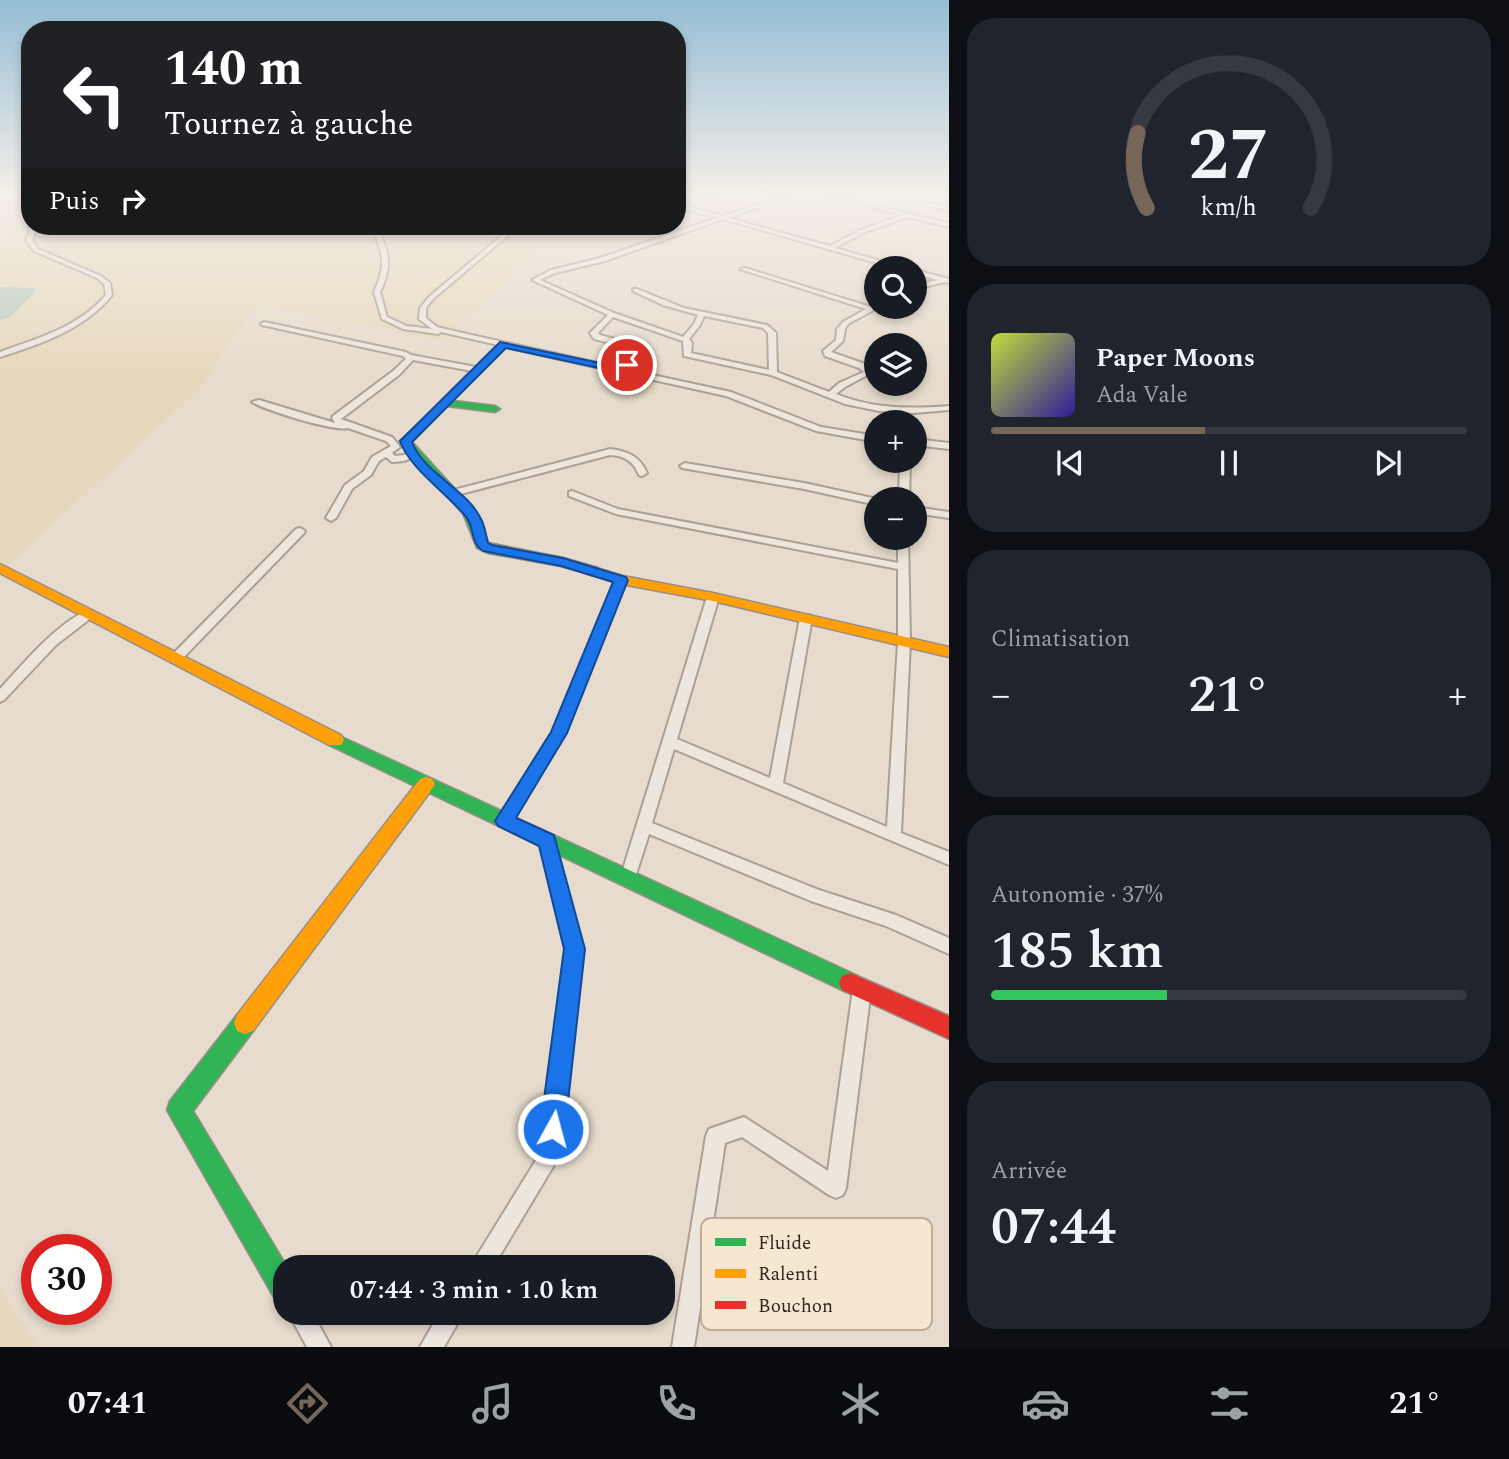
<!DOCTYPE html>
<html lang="fr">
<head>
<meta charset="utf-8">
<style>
	:root { --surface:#171b24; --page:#20242c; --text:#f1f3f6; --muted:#9ea1a6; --line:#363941; --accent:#76665a }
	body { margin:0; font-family:Spectral,serif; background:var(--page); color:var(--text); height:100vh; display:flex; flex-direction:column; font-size:26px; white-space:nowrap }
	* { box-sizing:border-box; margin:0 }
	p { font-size:23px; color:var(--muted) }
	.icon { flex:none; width:38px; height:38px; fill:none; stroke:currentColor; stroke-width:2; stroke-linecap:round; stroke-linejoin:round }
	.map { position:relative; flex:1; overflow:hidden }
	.side { display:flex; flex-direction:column; gap:18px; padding:18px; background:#0d0f14; width:560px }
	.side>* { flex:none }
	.top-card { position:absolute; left:21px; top:21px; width:665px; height:214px; border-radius:28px; box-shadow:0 4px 10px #0003; background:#202124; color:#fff; overflow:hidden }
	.buttons { position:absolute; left:864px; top:256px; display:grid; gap:14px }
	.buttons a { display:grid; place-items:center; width:63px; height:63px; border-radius:50%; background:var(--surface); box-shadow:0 4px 10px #0003; font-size:35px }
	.speed { position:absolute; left:21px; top:1234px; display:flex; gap:14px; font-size:35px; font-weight:700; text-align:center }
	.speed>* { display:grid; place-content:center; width:91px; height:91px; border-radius:50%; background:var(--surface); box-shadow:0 4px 10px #0003; line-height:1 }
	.speed .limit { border:10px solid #d22; background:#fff; color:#111 }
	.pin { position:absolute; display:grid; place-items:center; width:60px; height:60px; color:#fff; margin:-30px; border:4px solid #fff; border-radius:50%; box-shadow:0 2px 7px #0007 }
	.me { position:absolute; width:77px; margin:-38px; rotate:7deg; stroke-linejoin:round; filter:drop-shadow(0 0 5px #0008) }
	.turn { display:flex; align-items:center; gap:24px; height:147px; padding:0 28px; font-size:32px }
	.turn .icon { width:91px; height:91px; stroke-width:2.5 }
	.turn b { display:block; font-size:49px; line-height:60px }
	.then { display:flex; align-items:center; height:66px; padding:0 28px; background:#0003; gap:14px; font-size:26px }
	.big { font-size:52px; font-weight:600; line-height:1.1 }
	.side .tile { flex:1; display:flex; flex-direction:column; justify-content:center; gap:10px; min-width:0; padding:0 24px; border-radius:28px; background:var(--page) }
	.side .dial { align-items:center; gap:0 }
	.dial svg { height:182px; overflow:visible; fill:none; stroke:var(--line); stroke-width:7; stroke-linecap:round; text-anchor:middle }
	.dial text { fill:var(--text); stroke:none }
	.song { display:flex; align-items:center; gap:21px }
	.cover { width:84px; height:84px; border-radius:10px; background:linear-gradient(135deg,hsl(70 70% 55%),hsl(250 70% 35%)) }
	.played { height:7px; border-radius:4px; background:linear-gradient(90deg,var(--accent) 45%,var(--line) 45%) }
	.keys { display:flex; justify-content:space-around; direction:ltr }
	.heat { display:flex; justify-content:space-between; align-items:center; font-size:38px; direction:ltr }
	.charge { height:10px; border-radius:5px; background:linear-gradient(90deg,#34c759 37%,var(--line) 0) }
	.trip { position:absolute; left:273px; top:1255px; width:402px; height:70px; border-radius:28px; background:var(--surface); box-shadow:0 4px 10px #0003; font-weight:600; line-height:70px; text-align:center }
	.menu { display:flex; height:112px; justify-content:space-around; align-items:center; background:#090b0e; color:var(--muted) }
	.menu .icon { width:49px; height:49px }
	.menu .current { color:var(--accent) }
	.menu b { font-size:32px; color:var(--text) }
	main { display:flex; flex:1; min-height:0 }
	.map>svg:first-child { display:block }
</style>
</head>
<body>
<main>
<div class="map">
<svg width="949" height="1347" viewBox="0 0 949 1347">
	<rect width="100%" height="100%" fill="#e6dbcc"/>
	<!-- farmland -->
	<g fill="#e6d8bc">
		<path d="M 30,194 L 30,226 L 582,226 L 543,244 L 442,341 L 256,304 L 199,390 L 0,572 L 0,321 L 10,317 L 35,288 L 0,287 L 0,239 L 12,239 L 16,235 L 8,231 L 0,233 L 0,226 L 23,225 L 9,196 Z"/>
		<path d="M 641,379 L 650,381 L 656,388 L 655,394 L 629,396 L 614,390 L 619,381 Z"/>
		<path d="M 0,1289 L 38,1347 L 0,1347 Z"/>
	</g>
	<!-- water -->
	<path fill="#b8cabc" d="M 0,287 L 35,288 L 35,292 L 10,317 L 0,321 Z"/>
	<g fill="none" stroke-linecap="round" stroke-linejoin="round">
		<defs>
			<g id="street">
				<path d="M 720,193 L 726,193 L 692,204 L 690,207 L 722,216 L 796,193 L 802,193 L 728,218 L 830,246 L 861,230 L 902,215 L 815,193 L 949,223 L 949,227 L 908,217 L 865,232 L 835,248 L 905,268 L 894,268 L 723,219 L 605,261 L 555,273 L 540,280 L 614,313 L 683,337 L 694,324 L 698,315 L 663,305 L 633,291 L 633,289 L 637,289 L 684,308 L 767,325 L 776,333 L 777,372 L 829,392 L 839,383 L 864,372 L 859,368 L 825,356 L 823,351 L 836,340 L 837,329 L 843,322 L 866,309 L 740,269 L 745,268 L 871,307 L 877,304 L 879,307 L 848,324 L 845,329 L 843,341 L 831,352 L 865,364 L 873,372 L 845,387 L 836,394 C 873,409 910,409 949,406 L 949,410 L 914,413 L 879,411 L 845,404 L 771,375 L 684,356 L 683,341 L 613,317 L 598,333 L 600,335 L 629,343 L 625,357 L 634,371 L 731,392 L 821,427 L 877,436 L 877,442 L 816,431 L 726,396 L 505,347 L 445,405 L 442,405 L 442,401 L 472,371 L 413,360 L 399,375 L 341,419 L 392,437 L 400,447 L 392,453 L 395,456 L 404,455 L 411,450 L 415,453 C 409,462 403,461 392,462 L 386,457 L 379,461 L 371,475 L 352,489 L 336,518 L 331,521 L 326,518 L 345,485 L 364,471 L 372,457 L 391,446 L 386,441 L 348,428 C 334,432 265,410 252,402 L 259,400 L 335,423 L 332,418 L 333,416 L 393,371 L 406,359 L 403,356 L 262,325 L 261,324 L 264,322 L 406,352 L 411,355 L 476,367 L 498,345 L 441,332 L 438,334 L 403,329 L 382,319 L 374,292 C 387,264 383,253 371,226 L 377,226 C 389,252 393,266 380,292 L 387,317 L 407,326 L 432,329 L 419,319 L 420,308 L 429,297 L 513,226 L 519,226 L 433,299 L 426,308 L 426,318 L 437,327 L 467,334 L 625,369 L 617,357 L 622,346 L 594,339 L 590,333 L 608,315 L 532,280 L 551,270 L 600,258 L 717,218 L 677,207 L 677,204 L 685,206 L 688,202 ZM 704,316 L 763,328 L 768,333 L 769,370 L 691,353 L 692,343 L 689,339 L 700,325 Z"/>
				<path d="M 919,201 L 949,207 L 949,211 L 919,203 Z"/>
				<path d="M 29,225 L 34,226 L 35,234 L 32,240 L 38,249 L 101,276 L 110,283 L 112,295 C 85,329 41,344 0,357 L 0,352 C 38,338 79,327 106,295 L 104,284 L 97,278 L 34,251 L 26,240 L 29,234 Z"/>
				<path d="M 915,270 L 949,279 L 949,283 L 945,282 L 915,289 L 915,285 L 938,280 L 915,274 Z"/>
				<path d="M 915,439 L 949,443 L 949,449 L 915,445 Z"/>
				<path d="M 610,449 C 627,451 640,456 647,473 L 642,476 L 639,475 C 633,461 625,456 610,455 L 453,496 L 448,493 L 450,491 Z"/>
				<path d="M 900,460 L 910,460 L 909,499 L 899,499 Z"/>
				<path d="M 685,463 L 804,483 L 877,499 L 877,505 L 804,489 L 682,468 L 680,466 Z"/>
				<path d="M 572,491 L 618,509 L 898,563 L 898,537 L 908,537 L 910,642 L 901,833 L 949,852 L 949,865 L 674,749 L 652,823 L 819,890 L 896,915 L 949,938 L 949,954 L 886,926 L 811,901 L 649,834 L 633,884 L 628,886 L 623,884 L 620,879 L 707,597 L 713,594 L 719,597 L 677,739 L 770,778 L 800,618 L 802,615 L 810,615 L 812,618 L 783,783 L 887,827 L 898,642 L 898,569 L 616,514 L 569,496 L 569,492 Z"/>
				<path d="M 915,507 L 949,512 L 949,518 L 915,513 Z"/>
				<path d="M 300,528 L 305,531 L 304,533 L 179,662 L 171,662 L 169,659 L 171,656 L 296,529 Z"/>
				<path d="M 621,577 L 626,580 L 566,733 L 509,825 L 504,827 L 499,825 L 497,821 L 499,817 L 553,732 L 616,580 Z"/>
				<path d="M 87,611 L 91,612 L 93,615 L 91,618 L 56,645 L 4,700 L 0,702 L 0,689 C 21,666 58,622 87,611 Z"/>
				<path d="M 547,835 L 552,837 L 554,841 L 583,949 L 560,1155 L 493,1267 L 470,1267 L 541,1152 L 567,949 L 540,841 L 542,837 Z"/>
				<path d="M 862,981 L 868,983 L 871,989 L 846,1188 L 843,1195 L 836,1198 L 829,1195 L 742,1137 L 725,1143 L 694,1347 L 672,1347 L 706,1136 L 709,1129 L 744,1117 L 828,1171 L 853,989 L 856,983 Z"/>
				<path d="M 288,1312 L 312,1312 L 331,1347 L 307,1347 Z"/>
				<path d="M 440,1312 L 464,1312 L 444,1347 L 420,1347 Z"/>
			</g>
			<g id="fast">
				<path d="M 445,400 L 495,406 L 500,409 L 495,412 L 447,406 L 412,442 L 472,508 L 481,522 L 488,543 L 563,558 L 598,568 L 600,571 L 598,574 L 593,575 L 561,566 L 488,553 L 477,548 L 463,513 L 405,450 L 400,441 Z"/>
				<path d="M 335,734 L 858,976 L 861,983 L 858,990 L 850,993 L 842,990 L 329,745 L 326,740 L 329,735 Z"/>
				<path d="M 245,1012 L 253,1015 L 256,1023 L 253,1031 L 193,1111 L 287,1267 L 285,1267 L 285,1303 L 275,1299 L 167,1110 L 170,1101 L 237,1015 Z"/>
			</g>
			<g id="slow">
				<path d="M 0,564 L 341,735 L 344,740 L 341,745 L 329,745 L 0,573 Z"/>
				<path d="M 593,567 L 623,576 L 713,593 L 949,647 L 949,657 L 713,601 L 621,584 L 588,574 L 586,571 L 588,568 Z"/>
				<path d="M 426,777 L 432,779 L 435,784 L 432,789 L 253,1031 L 245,1034 L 237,1031 L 234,1023 L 237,1015 L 420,779 Z"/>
			</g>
			<path id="jam" d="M 850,973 L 949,1016 L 949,1039 L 842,990 L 839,983 L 842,976 Z"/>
		</defs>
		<!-- street casing -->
		<use href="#street" stroke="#aba095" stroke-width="4"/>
		<!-- fast casing -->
		<use href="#fast" stroke="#9a8f85" stroke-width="3"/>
		<!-- slow casing -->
		<use href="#slow" stroke="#9a8f85" stroke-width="3"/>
		<!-- jam casing -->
		<use href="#jam" stroke="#9a8f85" stroke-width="3"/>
		<!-- street -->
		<use href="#street" fill="#ede6dd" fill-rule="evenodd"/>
		<!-- fast -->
		<use href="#fast" fill="#30b455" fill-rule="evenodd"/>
		<!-- slow -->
		<use href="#slow" fill="#ff9f0a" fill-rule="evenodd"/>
		<!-- jam -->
		<use href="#jam" fill="#e5322d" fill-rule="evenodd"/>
	</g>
	<!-- sky -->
	<linearGradient id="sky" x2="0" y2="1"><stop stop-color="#95bdd6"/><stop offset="0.51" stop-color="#f4efe8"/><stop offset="1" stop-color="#f4efe8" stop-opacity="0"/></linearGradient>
	<rect width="949" height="381" fill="url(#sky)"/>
	<!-- route -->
	<path fill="#1a73e8" stroke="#114b97" stroke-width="2" d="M 500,342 L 624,368 L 622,365 L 627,362 L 631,363 L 636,372 L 631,375 L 506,348 L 412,442 C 424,474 468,489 482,521 C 485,528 486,536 488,543 L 492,545 L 563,558 L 626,577 L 628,580 L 567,733 L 516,818 L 554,835 L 585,949 L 565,1129 L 562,1138 L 553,1142 L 544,1138 L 540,1129 L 564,949 L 539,846 L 498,826 L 495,821 L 551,732 L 613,582 L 561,566 L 483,551 C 470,543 475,528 466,517 C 447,493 410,469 400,441 Z"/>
	<!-- legend -->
	<rect x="701" y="1218" width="231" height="112" rx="10" fill="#f7e7d1" stroke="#bead9b" stroke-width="2"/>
	<rect x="715" y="1238" width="31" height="8" fill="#30b455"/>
	<rect x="715" y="1269" width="31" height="9" fill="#ff9f0a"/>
	<rect x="715" y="1301" width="31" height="8" fill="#e5322d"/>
	<g font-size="19" fill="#39271d">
		<text x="758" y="1249">Fluide</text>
		<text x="758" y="1280">Ralenti</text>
		<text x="758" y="1312">Bouchon</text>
	</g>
</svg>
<div class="buttons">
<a><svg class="icon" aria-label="search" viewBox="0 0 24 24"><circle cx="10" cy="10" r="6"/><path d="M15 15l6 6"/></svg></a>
<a><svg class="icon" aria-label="layers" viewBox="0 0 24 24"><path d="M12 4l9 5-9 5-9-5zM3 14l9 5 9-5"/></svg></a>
<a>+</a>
<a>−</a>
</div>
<div class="speed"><div class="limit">30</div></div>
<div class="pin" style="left:627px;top:365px;background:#d93025"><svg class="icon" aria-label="arrive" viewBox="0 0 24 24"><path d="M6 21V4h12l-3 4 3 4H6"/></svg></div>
<svg class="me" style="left:553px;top:1129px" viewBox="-20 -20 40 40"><circle r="17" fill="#1a73e8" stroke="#fff" stroke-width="3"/><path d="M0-11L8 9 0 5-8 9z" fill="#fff"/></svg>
<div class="trip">07:44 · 3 min · 1.0 km</div>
<div class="top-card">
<div class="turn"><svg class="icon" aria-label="left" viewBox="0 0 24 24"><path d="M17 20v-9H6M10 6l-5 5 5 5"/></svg><div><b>140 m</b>Tournez à gauche</div></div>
<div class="then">Puis<svg class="icon" aria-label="right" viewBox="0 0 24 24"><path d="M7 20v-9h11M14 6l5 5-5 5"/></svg></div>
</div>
</div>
<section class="side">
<div class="tile dial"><svg viewBox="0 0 100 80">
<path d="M14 69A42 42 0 1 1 86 69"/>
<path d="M14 69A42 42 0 0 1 10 36" stroke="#76665a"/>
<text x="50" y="56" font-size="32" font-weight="700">27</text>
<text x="50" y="72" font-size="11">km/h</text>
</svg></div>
<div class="tile">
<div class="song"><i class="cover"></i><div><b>Paper Moons</b><p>Ada Vale</p></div></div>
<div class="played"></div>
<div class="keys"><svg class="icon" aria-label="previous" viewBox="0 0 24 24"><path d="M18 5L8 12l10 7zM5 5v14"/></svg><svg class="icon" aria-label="pause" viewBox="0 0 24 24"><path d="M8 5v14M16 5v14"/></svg><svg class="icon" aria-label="next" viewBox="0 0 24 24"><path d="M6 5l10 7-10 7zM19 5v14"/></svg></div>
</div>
<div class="tile"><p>Climatisation</p>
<div class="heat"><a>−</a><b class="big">21°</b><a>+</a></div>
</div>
<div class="tile"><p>Autonomie · 37%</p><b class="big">185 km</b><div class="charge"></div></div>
<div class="tile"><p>Arrivée</p><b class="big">07:44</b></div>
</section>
</main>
<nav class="menu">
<b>07:41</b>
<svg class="icon current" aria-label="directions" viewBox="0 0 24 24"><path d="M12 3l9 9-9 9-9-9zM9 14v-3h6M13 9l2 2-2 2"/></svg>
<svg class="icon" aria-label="music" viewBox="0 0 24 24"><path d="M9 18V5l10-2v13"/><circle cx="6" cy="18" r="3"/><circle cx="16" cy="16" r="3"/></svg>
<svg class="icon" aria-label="phone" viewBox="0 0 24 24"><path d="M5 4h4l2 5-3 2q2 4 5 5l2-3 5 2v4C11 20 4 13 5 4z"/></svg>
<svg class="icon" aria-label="climate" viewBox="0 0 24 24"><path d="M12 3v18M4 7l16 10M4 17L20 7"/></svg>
<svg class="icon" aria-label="car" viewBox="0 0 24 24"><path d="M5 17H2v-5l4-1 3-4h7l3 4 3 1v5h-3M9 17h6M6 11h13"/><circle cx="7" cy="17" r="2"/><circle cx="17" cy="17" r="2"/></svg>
<svg class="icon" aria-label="filters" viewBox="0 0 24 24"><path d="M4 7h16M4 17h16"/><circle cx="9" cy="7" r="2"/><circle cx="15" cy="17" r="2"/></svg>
<b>21°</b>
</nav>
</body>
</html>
